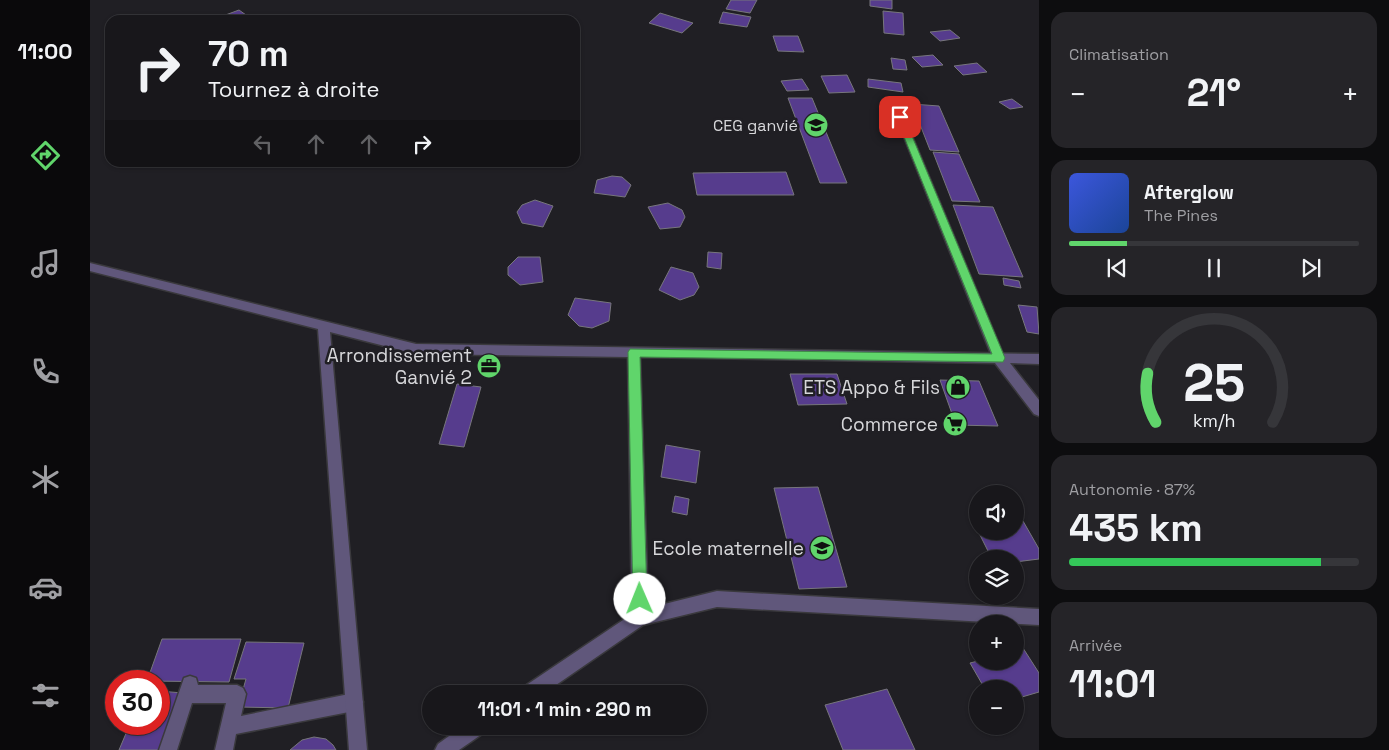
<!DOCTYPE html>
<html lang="fr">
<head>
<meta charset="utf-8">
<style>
	:root { --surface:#18171b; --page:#252428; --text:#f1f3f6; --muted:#9f9fa3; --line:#36363a; --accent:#60d56b }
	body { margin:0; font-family:"Space Grotesk",sans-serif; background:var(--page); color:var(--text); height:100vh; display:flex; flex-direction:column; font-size:19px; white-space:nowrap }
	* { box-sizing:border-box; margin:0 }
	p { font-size:16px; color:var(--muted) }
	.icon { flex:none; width:28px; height:28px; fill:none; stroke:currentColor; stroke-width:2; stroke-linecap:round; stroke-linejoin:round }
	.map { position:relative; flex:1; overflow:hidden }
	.drawer { display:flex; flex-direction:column; gap:12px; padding:12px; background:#0d0d0f; width:350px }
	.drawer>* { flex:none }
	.banner { position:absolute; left:15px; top:15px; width:475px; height:152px; border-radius:15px; box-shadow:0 1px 4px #0004,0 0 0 1px var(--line); background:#18171b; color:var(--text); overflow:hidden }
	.tools { position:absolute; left:879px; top:485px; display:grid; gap:10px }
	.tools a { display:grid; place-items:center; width:55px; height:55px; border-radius:50%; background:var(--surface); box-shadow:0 1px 4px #0004,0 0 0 1px var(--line); font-size:25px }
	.speed { position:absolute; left:15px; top:670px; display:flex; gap:10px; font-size:25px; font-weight:700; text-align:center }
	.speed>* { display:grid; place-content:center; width:65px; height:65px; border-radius:50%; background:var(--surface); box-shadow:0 1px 4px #0004,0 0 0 1px var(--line); line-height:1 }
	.speed .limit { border:8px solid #d22; background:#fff; color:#111 }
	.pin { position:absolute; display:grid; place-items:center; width:42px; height:42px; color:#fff; margin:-21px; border-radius:10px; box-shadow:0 2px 8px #0006 }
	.me { position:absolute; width:55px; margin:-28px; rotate:359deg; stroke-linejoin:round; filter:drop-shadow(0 0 4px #0008) }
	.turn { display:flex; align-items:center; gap:18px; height:105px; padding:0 20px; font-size:22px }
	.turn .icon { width:65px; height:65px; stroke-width:2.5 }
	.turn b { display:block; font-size:35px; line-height:42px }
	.lanes { display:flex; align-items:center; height:48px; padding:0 20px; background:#0003; justify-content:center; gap:25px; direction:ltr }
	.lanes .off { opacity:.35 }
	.big { font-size:38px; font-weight:700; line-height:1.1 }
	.drawer .card { flex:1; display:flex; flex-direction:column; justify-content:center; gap:8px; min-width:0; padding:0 18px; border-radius:15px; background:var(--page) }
	.drawer .dial { align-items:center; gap:0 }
	.dial svg { height:130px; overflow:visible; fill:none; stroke:var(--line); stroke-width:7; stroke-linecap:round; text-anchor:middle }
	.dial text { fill:var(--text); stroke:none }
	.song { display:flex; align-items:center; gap:15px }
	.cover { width:60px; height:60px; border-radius:8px; background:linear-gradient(135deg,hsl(230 70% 55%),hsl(220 70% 35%)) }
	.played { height:5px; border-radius:2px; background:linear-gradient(90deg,var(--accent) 20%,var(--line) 20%) }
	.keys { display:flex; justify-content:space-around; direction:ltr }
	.heat { display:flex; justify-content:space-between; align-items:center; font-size:28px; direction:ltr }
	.charge { height:8px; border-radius:4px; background:linear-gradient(90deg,#34c759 87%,var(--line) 0) }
	.trip { position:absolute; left:332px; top:685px; width:285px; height:50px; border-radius:25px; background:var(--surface); box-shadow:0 1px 4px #0004,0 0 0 1px var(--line); font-weight:700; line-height:50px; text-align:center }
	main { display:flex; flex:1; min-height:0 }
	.tabs { display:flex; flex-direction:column; width:90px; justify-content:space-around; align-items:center; background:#0a090b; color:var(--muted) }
	.tabs .icon { width:35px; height:35px }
	.tabs .on { color:var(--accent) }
	.tabs b { font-size:22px; color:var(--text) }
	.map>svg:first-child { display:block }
</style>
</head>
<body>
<main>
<nav class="tabs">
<b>11:00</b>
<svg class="icon on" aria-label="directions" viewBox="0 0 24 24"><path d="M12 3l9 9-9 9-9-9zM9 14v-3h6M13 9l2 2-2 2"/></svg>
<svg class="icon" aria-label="music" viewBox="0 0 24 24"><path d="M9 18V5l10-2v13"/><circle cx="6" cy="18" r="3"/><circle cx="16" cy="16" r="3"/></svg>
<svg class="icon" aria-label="phone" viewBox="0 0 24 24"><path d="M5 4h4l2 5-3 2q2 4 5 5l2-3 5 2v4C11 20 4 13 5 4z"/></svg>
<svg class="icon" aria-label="climate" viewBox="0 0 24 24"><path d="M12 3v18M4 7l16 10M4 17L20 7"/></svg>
<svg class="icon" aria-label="car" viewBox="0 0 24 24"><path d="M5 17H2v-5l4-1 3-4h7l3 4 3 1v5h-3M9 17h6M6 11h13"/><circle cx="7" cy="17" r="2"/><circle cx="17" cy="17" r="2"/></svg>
<svg class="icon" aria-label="filters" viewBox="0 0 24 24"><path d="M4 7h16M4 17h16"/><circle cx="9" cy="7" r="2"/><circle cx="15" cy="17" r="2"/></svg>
</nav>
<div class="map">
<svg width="949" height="750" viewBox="0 0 949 750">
	<rect width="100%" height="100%" fill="#201f24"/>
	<!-- building -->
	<g fill="#563c8d" stroke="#77767c">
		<path d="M 641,0 L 667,0 L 660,13 L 636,9 Z"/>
		<path d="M 780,0 L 802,0 L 802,9 L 780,6 Z"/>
		<path d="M 149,10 L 163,20 L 122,20 Z"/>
		<path d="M 793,11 L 813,13 L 814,35 L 794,33 Z"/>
		<path d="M 633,12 L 661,17 L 657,27 L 629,23 Z"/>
		<path d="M 570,13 L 603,23 L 592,33 L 559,23 Z"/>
		<path d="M 860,30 L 870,38 L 850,41 L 840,32 Z"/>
		<path d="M 683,36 L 708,36 L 714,52 L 688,51 Z"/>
		<path d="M 843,55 L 853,65 L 832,67 L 822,57 Z"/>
		<path d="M 801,58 L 815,60 L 817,70 L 803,69 Z"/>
		<path d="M 887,63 L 897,72 L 873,75 L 864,66 Z"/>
		<path d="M 757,75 L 765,92 L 739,93 L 731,76 Z"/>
		<path d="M 712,79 L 719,90 L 697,91 L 691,81 Z"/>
		<path d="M 778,79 L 811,83 L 813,92 L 778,87 Z"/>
		<path d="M 698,98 L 722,98 L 757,183 L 730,183 Z"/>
		<path d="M 922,99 L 933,107 L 920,109 L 909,102 Z"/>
		<path d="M 822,104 L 849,106 L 869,152 L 840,150 Z"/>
		<path d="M 843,152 L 869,154 L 890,202 L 862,201 Z"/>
		<path d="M 696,172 L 704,195 L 607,195 L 603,173 Z"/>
		<path d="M 522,176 L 532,177 L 541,185 L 535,197 L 504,193 L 507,180 Z"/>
		<path d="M 445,200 L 463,206 L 453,227 L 432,223 L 427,212 L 432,205 Z"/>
		<path d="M 578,203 L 592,210 L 595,217 L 590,227 L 570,229 L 558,207 Z"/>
		<path d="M 863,205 L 903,207 L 933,277 L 889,274 Z"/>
		<path d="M 618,252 L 632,253 L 631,269 L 617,267 Z"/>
		<path d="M 428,257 L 450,257 L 453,282 L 430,285 L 418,275 L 418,267 Z"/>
		<path d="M 581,267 L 603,273 L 609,287 L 604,295 L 590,300 L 569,290 Z"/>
		<path d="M 913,278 L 929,281 L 931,288 L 914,285 Z"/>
		<path d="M 485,298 L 521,303 L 519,321 L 502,328 L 489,326 L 478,315 Z"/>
		<path d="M 928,305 L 947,307 L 949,334 L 937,332 Z"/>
		<path d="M 700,374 L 747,374 L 757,404 L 708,405 Z"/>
		<path d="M 850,380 L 889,381 L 908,426 L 866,425 Z"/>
		<path d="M 367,384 L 391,387 L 374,447 L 349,444 Z"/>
		<path d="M 576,445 L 610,451 L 606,483 L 571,477 Z"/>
		<path d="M 728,487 L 757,587 L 709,589 L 684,488 Z"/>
		<path d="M 585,496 L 599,499 L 597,515 L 582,512 Z"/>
		<path d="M 933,521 L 949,549 L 949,559 L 925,562 L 925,559 L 902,559 L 888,531 L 925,531 L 925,522 Z"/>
		<path d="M 72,639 L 151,639 L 139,682 L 57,681 Z"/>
		<path d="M 156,642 L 214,643 L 198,708 L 148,707 L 156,679 L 144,679 Z"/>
		<path d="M 933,648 L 949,673 L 949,692 L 925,699 L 925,689 L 895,689 L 880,663 L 888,661 L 925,661 L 925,650 Z"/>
		<path d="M 797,689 L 825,750 L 753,750 L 735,705 Z"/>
		<path d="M 69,691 L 93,693 L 71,750 L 29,750 L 40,724 L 69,724 Z"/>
		<path d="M 224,737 L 236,739 L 243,745 L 246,750 L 200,750 L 212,740 Z"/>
	</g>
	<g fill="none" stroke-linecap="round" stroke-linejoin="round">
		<defs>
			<g id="lane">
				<path d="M 810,114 L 814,117 L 915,359 L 913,362 L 905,362 L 903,359 L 806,117 Z"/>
				<path d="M 100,676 L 106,678 L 108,685 L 147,685 L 153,688 L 156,694 L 151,716 L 264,693 L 270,696 L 273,702 L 270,708 L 264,711 L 146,734 L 143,750 L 125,750 L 136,703 L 102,703 L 87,750 L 69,750 L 94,678 Z"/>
			</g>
			<g id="street">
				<path d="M 0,263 L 326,344 L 949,354 L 949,364 L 920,363 L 949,400 L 949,416 L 944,414 L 905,363 L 550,357 L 558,608 L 627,591 L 949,609 L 949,625 L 627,607 L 553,625 L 453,694 L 430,694 L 432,688 L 542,614 L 538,357 L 326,354 L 240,332 L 277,750 L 259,750 L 228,329 L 0,271 Z"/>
				<path d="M 373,726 L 398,726 L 395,732 L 369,750 L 345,750 L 348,744 Z"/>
			</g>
		</defs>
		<!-- lane casing -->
		<use href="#lane" stroke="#3a393d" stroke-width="3"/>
		<!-- street casing -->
		<use href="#street" stroke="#3a393d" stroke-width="3"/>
		<!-- lane -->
		<use href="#lane" fill="#60577b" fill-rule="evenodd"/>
		<!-- street -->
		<use href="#street" fill="#60577b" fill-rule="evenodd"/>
	</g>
	<!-- route -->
	<path fill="#60d56b" stroke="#3e8a46" d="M 807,115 L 814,117 L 915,358 L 913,362 L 550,357 L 557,599 L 555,604 L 550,606 L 545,604 L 543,599 L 538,352 L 540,349 L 902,354 L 806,117 Z"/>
	<!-- icons -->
	<defs>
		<symbol id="school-disc" viewBox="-11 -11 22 22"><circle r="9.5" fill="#60d56b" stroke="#201f24"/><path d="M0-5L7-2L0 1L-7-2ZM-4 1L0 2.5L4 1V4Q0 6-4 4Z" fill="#111"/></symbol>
		<symbol id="office-disc" viewBox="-11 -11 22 22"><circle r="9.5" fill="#60d56b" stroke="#201f24"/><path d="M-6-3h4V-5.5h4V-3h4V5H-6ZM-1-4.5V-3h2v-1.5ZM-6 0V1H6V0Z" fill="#111"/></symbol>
		<symbol id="shop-disc" viewBox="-11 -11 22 22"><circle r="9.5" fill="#60d56b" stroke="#201f24"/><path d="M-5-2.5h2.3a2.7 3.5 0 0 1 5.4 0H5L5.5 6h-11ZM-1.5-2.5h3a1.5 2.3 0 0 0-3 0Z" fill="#111"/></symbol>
		<symbol id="supermarket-disc" viewBox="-11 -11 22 22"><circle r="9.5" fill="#60d56b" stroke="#201f24"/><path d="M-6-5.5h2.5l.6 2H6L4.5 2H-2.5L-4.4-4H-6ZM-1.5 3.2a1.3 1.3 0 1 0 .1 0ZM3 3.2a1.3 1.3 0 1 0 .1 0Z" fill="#111"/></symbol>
	</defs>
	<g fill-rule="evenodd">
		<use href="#school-disc" x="712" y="111" width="28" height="28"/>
		<use href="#office-disc" x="385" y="352" width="28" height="28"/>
		<use href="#shop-disc" x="854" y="373" width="28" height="28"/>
		<use href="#supermarket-disc" x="851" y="410" width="28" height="28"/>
		<use href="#school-disc" x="718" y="534" width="28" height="28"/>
	</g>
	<g text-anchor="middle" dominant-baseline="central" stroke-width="5" stroke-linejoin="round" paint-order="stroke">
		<!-- far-poi labels -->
		<g font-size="16" fill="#d7d7da" stroke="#201f24" text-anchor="end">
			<text x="708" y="125">CEG ganvié</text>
		</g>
		<!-- poi labels -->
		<g font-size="19" fill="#d7d7da" stroke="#201f24" text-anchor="end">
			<text x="382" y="355">Arrondissement<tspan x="382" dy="22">Ganvié 2</tspan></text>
			<text x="850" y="387">ETS Appo &amp; Fils</text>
			<text x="848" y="424">Commerce</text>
			<text x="714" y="548">Ecole maternelle</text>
		</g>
	</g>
</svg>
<div class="tools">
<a><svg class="icon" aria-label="sound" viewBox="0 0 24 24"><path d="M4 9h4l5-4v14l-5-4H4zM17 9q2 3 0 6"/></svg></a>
<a><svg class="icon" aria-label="layers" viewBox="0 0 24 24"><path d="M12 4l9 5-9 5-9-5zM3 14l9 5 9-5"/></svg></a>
<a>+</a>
<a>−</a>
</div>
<div class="speed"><div class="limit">30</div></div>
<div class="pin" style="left:810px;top:117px;background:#d93025"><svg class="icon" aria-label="arrive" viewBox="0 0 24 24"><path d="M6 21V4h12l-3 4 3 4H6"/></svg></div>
<svg class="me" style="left:550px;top:599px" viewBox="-20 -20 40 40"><circle r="19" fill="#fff"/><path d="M0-13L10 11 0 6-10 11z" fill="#60d56b"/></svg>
<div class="trip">11:01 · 1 min · 290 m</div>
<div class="banner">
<div class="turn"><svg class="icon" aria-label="right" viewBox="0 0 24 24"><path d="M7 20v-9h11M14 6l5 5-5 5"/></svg><div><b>70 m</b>Tournez à droite</div></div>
<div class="lanes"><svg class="icon off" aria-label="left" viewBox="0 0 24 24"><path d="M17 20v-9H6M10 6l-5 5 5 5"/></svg><svg class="icon off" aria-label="ahead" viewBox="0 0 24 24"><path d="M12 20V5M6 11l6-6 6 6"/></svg><svg class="icon off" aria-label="ahead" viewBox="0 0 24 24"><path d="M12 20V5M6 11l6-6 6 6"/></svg><svg class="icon" aria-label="right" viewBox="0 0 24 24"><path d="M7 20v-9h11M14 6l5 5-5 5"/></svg></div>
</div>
</div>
<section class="drawer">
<div class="card"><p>Climatisation</p>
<div class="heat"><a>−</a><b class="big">21°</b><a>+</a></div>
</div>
<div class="card">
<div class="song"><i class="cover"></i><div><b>Afterglow</b><p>The Pines</p></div></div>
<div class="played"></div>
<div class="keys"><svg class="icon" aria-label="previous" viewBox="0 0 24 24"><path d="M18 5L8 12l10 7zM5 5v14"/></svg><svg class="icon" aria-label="pause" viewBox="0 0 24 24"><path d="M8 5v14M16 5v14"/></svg><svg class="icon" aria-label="next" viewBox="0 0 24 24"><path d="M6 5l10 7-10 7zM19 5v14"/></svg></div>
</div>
<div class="card dial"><svg viewBox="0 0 100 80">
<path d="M14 69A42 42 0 1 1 86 69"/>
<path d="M14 69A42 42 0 0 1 9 39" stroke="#60d56b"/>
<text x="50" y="56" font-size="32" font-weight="700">25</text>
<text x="50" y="72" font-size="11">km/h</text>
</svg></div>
<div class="card"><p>Autonomie · 87%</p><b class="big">435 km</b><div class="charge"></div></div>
<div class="card"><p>Arrivée</p><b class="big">11:01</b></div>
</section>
</main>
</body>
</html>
